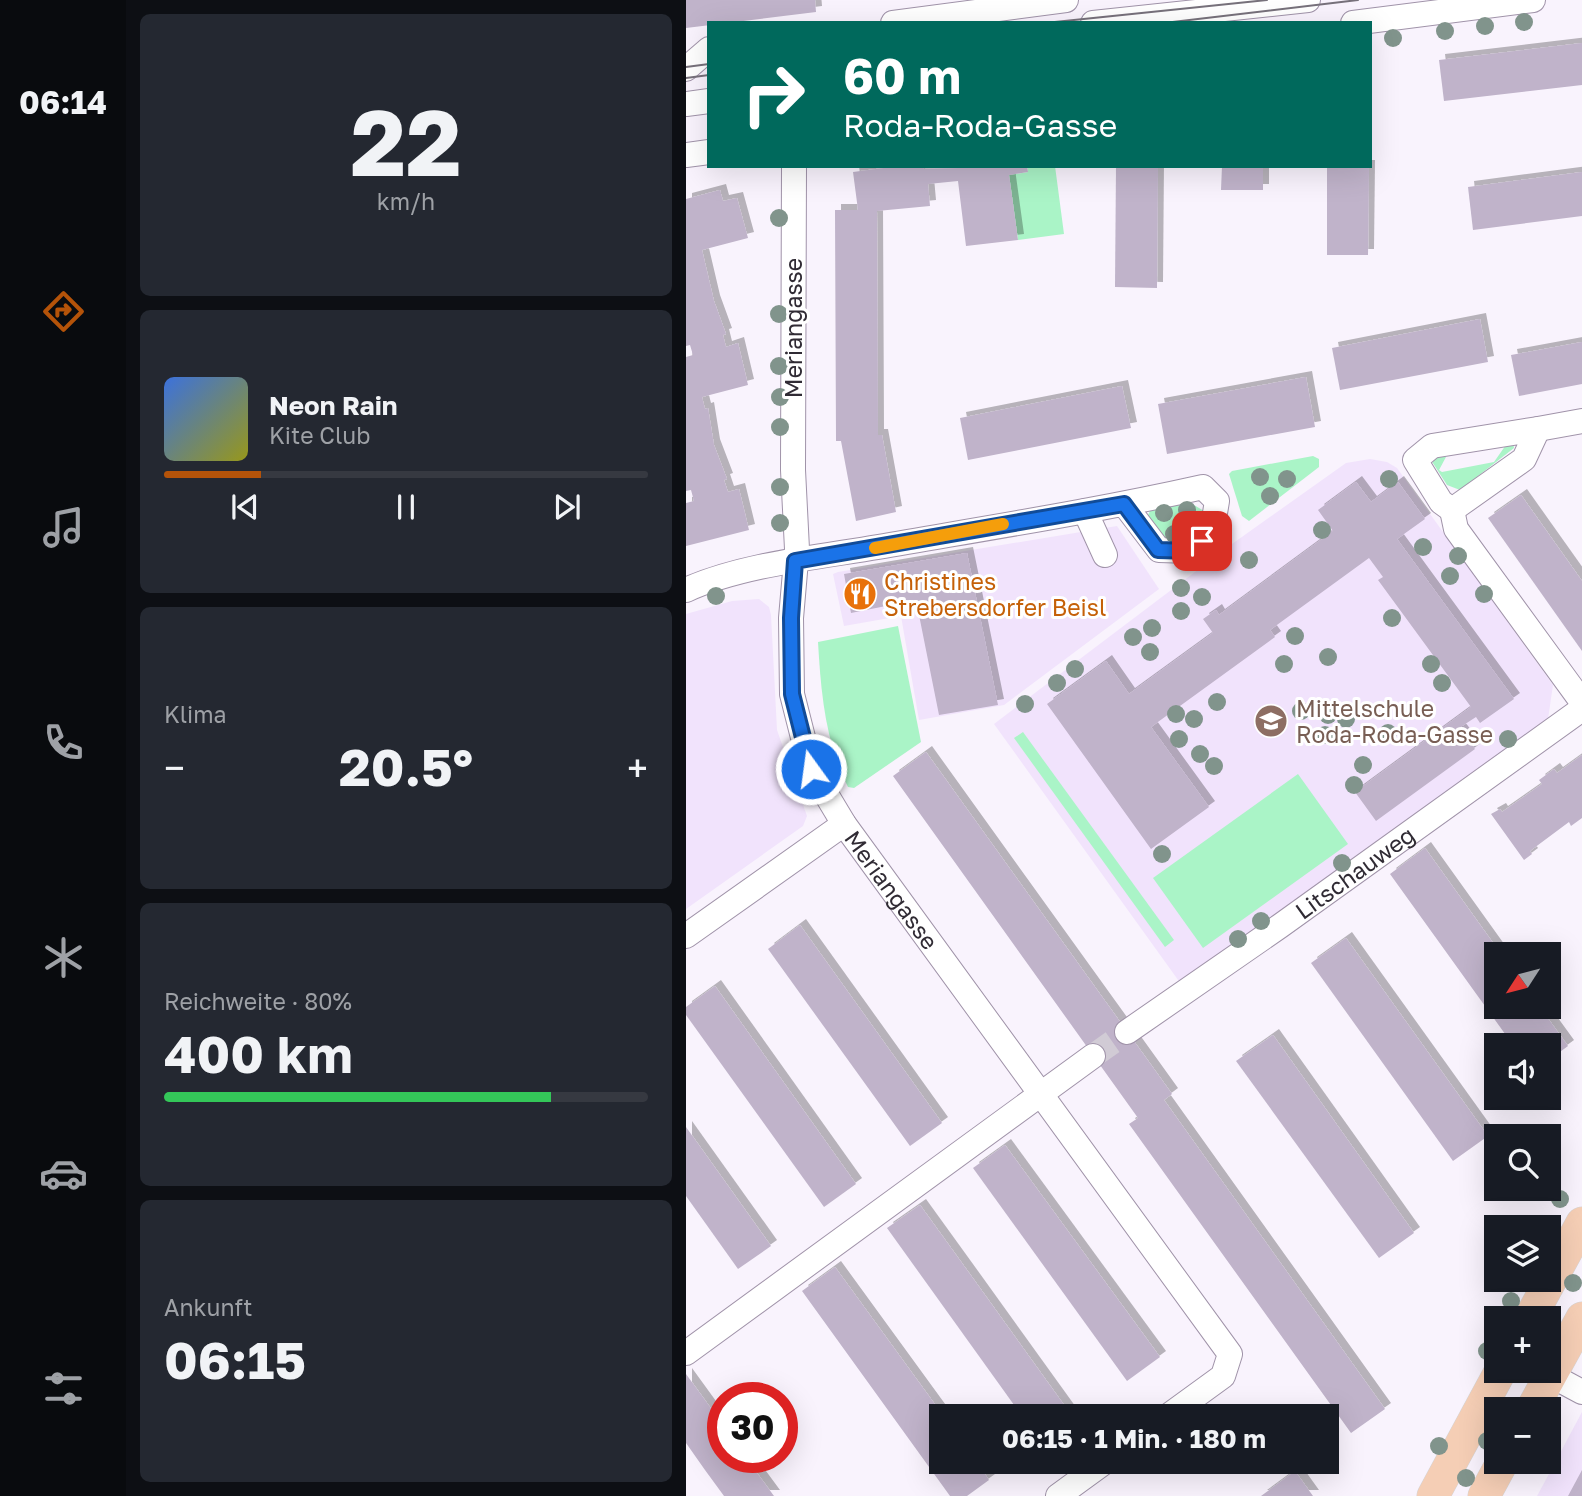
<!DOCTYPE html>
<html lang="de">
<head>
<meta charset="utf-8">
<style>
	:root { --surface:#171b24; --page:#242831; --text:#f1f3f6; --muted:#9ea1a6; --line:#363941; --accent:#b45309 }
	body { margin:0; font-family:"Golos Text",sans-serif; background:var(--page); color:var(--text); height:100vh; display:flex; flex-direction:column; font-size:26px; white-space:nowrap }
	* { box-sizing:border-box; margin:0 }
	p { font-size:23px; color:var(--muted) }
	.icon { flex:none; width:38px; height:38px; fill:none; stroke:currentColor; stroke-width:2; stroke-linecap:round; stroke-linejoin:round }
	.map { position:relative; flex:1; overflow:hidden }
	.details { display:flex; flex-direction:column; gap:14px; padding:14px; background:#0d0f14; width:560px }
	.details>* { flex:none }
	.hud { position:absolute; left:21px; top:21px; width:665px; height:147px; border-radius:0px; box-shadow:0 7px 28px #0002; background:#00695c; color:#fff; overflow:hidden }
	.needle { width:46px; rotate:234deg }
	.controls { position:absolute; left:798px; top:942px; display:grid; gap:14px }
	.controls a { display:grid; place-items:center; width:77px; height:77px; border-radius:0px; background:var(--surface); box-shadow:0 7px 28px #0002; font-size:35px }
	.speed { position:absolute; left:21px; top:1382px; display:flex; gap:14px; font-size:35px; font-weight:700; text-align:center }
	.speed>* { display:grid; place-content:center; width:91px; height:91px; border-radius:50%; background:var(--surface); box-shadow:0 7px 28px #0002; line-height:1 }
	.speed .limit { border:10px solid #d22; background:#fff; color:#111 }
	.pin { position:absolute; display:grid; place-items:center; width:60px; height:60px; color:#fff; margin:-30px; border-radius:14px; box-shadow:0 4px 10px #0006 }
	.me { position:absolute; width:77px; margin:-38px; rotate:346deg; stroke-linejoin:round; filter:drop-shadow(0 0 5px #0008) }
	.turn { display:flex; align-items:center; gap:24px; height:147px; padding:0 21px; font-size:32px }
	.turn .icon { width:91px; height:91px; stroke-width:2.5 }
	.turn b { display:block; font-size:49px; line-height:60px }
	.big { font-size:52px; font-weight:700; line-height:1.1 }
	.details .tile { flex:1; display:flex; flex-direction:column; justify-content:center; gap:10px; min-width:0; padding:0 24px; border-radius:10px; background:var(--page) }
	.details .dial { align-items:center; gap:0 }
	.dial b { font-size:91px; line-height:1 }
	.song { display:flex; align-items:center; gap:21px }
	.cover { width:84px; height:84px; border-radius:10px; background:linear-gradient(135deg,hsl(220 70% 55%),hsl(60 70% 35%)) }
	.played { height:7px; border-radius:4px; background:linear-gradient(90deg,var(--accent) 20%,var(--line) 20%) }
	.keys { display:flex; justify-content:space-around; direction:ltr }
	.heat { display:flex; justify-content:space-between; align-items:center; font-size:38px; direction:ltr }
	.charge { height:10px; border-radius:5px; background:linear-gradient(90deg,#34c759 80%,var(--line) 0) }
	.trip { position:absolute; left:243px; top:1404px; width:410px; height:70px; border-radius:0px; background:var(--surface); box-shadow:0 7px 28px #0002; font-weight:700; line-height:70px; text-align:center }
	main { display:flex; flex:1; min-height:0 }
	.tabs { display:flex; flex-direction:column; width:126px; justify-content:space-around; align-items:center; background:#090b0e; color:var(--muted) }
	.tabs .icon { width:49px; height:49px }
	.tabs .selected { color:var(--accent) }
	.tabs b { font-size:32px; color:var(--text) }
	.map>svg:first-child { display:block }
</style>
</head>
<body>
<main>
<nav class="tabs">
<b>06:14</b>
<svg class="icon selected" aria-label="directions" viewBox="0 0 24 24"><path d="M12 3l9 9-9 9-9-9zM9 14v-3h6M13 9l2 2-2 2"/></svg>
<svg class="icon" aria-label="music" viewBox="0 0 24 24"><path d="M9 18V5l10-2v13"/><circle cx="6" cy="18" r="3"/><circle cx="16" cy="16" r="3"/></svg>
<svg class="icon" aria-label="phone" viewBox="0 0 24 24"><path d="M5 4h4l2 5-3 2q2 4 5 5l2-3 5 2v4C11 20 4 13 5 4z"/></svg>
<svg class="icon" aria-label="climate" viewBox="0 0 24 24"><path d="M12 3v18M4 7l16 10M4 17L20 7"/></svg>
<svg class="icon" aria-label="car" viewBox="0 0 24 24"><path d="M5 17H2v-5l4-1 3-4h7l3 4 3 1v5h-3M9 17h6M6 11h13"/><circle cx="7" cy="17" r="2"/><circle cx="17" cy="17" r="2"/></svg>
<svg class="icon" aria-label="filters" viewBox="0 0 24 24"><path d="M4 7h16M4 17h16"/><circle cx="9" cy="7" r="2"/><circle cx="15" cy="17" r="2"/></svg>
</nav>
<section class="details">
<div class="tile dial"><b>22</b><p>km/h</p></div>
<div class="tile">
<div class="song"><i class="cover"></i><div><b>Neon Rain</b><p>Kite Club</p></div></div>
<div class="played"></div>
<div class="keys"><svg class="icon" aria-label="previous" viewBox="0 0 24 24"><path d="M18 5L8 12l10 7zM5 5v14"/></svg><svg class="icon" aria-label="pause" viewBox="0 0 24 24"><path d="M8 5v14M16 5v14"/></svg><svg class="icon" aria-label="next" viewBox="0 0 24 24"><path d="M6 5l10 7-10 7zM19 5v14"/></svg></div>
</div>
<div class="tile"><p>Klima</p>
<div class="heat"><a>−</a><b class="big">20.5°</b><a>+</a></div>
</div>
<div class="tile"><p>Reichweite · 80%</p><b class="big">400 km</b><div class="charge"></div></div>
<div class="tile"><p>Ankunft</p><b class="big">06:15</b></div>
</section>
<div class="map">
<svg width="896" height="1496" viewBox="0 0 896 1496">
	<defs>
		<filter id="shadow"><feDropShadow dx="6" dy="-6" stdDeviation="0" flood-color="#0004"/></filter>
	</defs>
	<rect width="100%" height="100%" fill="#f9f3fd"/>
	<!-- built -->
	<g fill="#f1e3fc">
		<path d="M 684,459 L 701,462 L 711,468 L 867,685 L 862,719 L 495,984 L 308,724 L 546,544 L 660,463 Z"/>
		<path d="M 431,526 L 473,589 L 318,705 L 233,720 L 215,616 L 158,626 L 147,574 L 152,572 Z"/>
		<path d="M 73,599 L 83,607 L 85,615 L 91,730 L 121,816 L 117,826 L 0,909 L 0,614 L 46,601 Z"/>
		<path d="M 896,1412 L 896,1496 L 851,1496 L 857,1485 Z"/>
	</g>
	<!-- green -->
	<g fill="#aaf4c7">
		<path d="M 341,166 L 369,166 L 378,234 L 332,240 L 323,175 L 342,172 Z"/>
		<path d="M 822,442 L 827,442 L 828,448 L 774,490 L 761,485 L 745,460 L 755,453 L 760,457 L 753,470 L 756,472 L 808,462 Z"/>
		<path d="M 627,456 L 633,459 L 633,467 L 563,521 L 556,516 L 543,474 L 546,471 Z"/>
		<path d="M 503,502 L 518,511 C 510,533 499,543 475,536 L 462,515 L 465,509 Z"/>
		<path d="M 212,626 L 235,742 L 168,788 L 162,787 C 139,741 135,693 132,642 Z"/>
		<path d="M 337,732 L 488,940 L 479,947 L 328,738 Z"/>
		<path d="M 612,774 L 662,844 L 517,948 L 467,878 Z"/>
	</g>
	<!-- building -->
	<g fill="#c0b3ca" filter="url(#shadow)">
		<path d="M 0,0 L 129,0 L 130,12 L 0,28 Z"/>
		<path d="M 896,43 L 896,85 L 758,101 L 753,60 Z"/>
		<path d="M 213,166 L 237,166 L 238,169 L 341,166 L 342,172 L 323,175 L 332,240 L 280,246 L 272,181 L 242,184 L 244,206 L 191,211 L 192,435 L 196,435 L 210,512 L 170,521 L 155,441 L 150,441 L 149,210 L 172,210 L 167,172 Z"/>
		<path d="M 430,166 L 472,166 L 471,288 L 429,287 Z"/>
		<path d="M 536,166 L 577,166 L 577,190 L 535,190 Z"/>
		<path d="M 641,166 L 683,166 L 682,255 L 641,255 Z"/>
		<path d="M 896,172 L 896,216 L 787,230 L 782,187 Z"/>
		<path d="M 34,190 L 37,201 L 51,198 L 62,238 L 16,250 L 28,301 L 40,334 L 37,335 L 40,347 L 52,343 L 62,385 L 16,397 L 19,409 L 22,408 L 28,445 L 41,479 L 38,480 L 42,492 L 53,489 L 63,530 L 0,546 L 0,503 L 8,501 L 5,490 L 0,491 L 0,357 L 7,355 L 4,345 L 0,346 L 0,199 Z"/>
		<path d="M 794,319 L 802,362 L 654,390 L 646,348 Z"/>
		<path d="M 896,342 L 896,384 L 833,396 L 825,355 Z"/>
		<path d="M 620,377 L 629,427 L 481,454 L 472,404 Z"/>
		<path d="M 436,386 L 445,428 L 282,460 L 274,418 Z"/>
		<path d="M 670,482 L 685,502 L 712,482 L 739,519 L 711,539 L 828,699 L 794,723 L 790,717 L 773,728 L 789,749 L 690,821 L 669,792 L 785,707 L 692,580 L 697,577 L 683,558 L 584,630 L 589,637 L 465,727 L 523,807 L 465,849 L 361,704 L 420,661 L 443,694 L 527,633 L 517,619 L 530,610 L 533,615 L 647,531 L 632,510 Z"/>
		<path d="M 835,495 L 896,581 L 896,651 L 802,518 Z"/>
		<path d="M 281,553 L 312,705 L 253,715 L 230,600 L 165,613 L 158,574 Z"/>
		<path d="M 240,752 L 486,1094 L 478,1100 L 699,1409 L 665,1433 L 443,1124 L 452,1118 L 207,776 Z"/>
		<path d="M 896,755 L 896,818 L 885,826 L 883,822 L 844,851 L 846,854 L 838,860 L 805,814 L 814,809 L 816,812 L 856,784 L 853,780 L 868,769 L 871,773 Z"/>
		<path d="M 739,848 L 815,954 L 810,954 L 810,1006 L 853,1006 L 882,1046 L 863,1060 L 863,1045 L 827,1045 L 704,874 Z"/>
		<path d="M 114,925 L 256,1123 L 224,1146 L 82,949 Z"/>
		<path d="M 660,938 L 802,1136 L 767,1161 L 625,963 Z"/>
		<path d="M 29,986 L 170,1184 L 138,1207 L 0,1015 L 0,1007 Z"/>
		<path d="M 587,1035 L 728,1233 L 693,1258 L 550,1061 Z"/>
		<path d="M 0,1127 L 85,1246 L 52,1269 L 0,1196 Z"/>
		<path d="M 319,1145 L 474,1357 L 441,1381 L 287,1168 Z"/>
		<path d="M 234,1205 L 286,1277 L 386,1416 L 336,1416 L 201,1228 Z"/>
		<path d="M 149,1267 L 256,1414 L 256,1461 L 290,1461 L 303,1480 L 281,1496 L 264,1496 L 116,1291 Z"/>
		<path d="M 0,1374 L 37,1425 L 37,1458 L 60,1458 L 88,1496 L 38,1496 L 19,1470 L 0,1443 Z"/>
		<path d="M 896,1470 L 896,1496 L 882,1496 Z"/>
		<path d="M 609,1471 L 627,1496 L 575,1496 Z"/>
	</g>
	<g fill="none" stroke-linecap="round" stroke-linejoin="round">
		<!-- minor-tunnel -->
		<path stroke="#d1cbd5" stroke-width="24" stroke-dasharray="24 12" stroke-linecap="butt" d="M 407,1056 L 441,1032"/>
		<defs>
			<g id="minor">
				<path d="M 207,23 L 380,0"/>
				<path d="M 407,23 L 622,0"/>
				<path d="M 667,23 L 847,0"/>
				<path d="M 0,69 L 23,49"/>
				<path d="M 0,104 L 23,101"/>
				<path d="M 0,155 L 23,152"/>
				<path id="s1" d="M 108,166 L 107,470 L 111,549 L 105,618 L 106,694 L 125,769 L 158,824 L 544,1354 L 537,1376 L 482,1416"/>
				<path d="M 852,429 L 838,459 L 766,510 L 755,502 L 729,460 L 746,446 Z"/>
				<path d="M 852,429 L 896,421"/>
				<path d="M 766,510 L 770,529 L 896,702"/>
				<path d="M 399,511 L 419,555"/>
				<path d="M 0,590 C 54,565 133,557 192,547 C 301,528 410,511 517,487 L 531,501 L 526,531 L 505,551 L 473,550 L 438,504"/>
				<path d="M 0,936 L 158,824"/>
				<path id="s2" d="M 441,1032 L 594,926 L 896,709"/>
				<path d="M 0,1353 L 407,1056"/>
				<path d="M 855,1370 L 896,1392"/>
				<path d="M 372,1496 L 420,1461"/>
			</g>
			<g id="major">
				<path d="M 844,1318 L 896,1223"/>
				<path d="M 846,1409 L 896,1318"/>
				<path d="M 747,1496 L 815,1370"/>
				<path d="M 798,1496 L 817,1461"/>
			</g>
		</defs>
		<!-- minor casing -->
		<use href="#minor" stroke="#a093a9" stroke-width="26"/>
		<!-- major casing -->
		<use href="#major" stroke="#d6d5d6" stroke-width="33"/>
		<!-- minor -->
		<use href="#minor" stroke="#fff" stroke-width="24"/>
		<!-- major -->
		<use href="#major" stroke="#f5ceb5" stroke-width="32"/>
		<!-- tram -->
		<g stroke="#77717b" stroke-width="2">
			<path d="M 359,23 L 581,0"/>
			<path d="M 478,23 L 672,0"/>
			<path d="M 0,67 L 23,64"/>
			<path d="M 0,78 L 23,75"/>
		</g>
	</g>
	<!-- trees -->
	<g fill="#81948c">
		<circle cx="838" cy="22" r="9"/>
		<circle cx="799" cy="26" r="9"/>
		<circle cx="759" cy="31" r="9"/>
		<circle cx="707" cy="38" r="9"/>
		<circle cx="93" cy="218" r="9"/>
		<circle cx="93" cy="314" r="9"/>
		<circle cx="93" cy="366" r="9"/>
		<circle cx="94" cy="397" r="9"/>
		<circle cx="94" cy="427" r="9"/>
		<circle cx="574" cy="477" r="9"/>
		<circle cx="601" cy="479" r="9"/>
		<circle cx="703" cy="479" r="9"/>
		<circle cx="94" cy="487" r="9"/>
		<circle cx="584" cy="496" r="9"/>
		<circle cx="501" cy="510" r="9"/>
		<circle cx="478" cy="513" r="9"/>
		<circle cx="94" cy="523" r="9"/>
		<circle cx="636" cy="530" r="9"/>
		<circle cx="488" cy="534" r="9"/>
		<circle cx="737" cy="547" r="9"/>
		<circle cx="772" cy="556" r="9"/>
		<circle cx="563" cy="560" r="9"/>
		<circle cx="764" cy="576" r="9"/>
		<circle cx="495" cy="588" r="9"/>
		<circle cx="798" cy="594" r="9"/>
		<circle cx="30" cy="596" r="9"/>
		<circle cx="516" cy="597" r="9"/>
		<circle cx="495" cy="611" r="9"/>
		<circle cx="706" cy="618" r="9"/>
		<circle cx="466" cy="628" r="9"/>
		<circle cx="609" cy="636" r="9"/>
		<circle cx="447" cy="637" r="9"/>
		<circle cx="464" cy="652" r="9"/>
		<circle cx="642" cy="657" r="9"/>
		<circle cx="598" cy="664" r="9"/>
		<circle cx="745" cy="664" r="9"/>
		<circle cx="389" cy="669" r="9"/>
		<circle cx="371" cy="683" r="9"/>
		<circle cx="756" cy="683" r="9"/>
		<circle cx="531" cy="702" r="9"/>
		<circle cx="339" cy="704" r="9"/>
		<circle cx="615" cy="711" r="9"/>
		<circle cx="490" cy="714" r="9"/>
		<circle cx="642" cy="715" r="9"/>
		<circle cx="508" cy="719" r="9"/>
		<circle cx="660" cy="719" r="9"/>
		<circle cx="702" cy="733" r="9"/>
		<circle cx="639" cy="735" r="9"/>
		<circle cx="493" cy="739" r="9"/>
		<circle cx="822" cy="739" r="9"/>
		<circle cx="514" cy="754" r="9"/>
		<circle cx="677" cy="765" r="9"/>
		<circle cx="528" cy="766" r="9"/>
		<circle cx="668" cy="785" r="9"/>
		<circle cx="476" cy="854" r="9"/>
		<circle cx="656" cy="863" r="9"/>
		<circle cx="575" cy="921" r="9"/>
		<circle cx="552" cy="939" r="9"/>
		<circle cx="874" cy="1199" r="9"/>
		<circle cx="887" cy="1283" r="9"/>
		<circle cx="825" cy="1301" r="9"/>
		<circle cx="801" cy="1351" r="9"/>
		<circle cx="801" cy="1441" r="9"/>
		<circle cx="753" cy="1446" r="9"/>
		<circle cx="780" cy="1478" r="9"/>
	</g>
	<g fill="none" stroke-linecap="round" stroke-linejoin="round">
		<defs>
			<path id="route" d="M 125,769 L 106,694 L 105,618 L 109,561 L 438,504 L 472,550 L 505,551 L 516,541"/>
		</defs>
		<!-- route casing -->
		<use href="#route" stroke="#114b97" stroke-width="18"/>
		<!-- route -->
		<use href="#route" stroke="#1a73e8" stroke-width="12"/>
		<!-- slow -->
		<path stroke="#f59e0b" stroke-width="12" d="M 189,548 L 317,524"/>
	</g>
	<!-- icons -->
	<defs>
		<symbol id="restaurant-disc" viewBox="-11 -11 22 22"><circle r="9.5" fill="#e8710a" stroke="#fff"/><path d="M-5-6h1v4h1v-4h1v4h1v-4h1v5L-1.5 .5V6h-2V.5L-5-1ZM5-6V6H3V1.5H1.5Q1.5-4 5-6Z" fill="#fff"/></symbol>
		<symbol id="school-disc" viewBox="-11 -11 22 22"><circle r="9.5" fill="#8d6e63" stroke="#fff"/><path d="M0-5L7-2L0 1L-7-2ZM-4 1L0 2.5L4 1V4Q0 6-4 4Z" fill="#fff"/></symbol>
	</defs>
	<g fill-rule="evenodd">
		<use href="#restaurant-disc" x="155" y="575" width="38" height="38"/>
		<use href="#school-disc" x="566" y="702" width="38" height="38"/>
	</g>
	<g text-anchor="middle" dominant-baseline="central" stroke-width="6" stroke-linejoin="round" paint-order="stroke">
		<!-- street labels -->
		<g font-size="23" fill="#302b34" stroke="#fff">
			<text transform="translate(107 328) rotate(-90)">Meriangasse</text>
			<text stroke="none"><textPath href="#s2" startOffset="278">Litschauweg</textPath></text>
			<text stroke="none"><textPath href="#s1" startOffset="751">Meriangasse</textPath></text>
		</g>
		<!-- food labels -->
		<g font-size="23" fill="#c56008" stroke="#fff" text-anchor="start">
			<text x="198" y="581">Christines<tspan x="198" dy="26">Strebersdorfer Beisl</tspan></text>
		</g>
		<!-- education labels -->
		<g font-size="23" fill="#785e54" stroke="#fff" text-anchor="start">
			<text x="610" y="708">Mittelschule<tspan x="610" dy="26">Roda-Roda-Gasse</tspan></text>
		</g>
	</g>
</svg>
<div class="controls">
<a><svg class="needle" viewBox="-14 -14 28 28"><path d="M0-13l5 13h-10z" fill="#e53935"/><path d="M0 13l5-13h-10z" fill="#9ea1a6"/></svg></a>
<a><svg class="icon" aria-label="sound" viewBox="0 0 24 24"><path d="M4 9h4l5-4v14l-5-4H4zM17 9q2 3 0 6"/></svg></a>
<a><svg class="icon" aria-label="search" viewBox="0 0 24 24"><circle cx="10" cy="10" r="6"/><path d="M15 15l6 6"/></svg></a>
<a><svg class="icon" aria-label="layers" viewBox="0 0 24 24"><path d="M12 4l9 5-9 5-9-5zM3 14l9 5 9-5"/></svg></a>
<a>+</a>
<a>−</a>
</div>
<div class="speed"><div class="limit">30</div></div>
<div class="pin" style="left:516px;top:541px;background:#d93025"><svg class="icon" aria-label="arrive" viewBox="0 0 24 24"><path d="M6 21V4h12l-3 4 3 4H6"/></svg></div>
<svg class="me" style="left:125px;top:769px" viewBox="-20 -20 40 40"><circle r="17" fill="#1a73e8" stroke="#fff" stroke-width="3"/><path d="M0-11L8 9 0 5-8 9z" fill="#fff"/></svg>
<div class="trip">06:15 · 1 Min. · 180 m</div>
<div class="hud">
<div class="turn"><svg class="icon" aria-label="right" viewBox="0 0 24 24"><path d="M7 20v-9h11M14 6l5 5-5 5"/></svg><div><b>60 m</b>Roda-Roda-Gasse</div></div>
</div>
</div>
</main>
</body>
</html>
